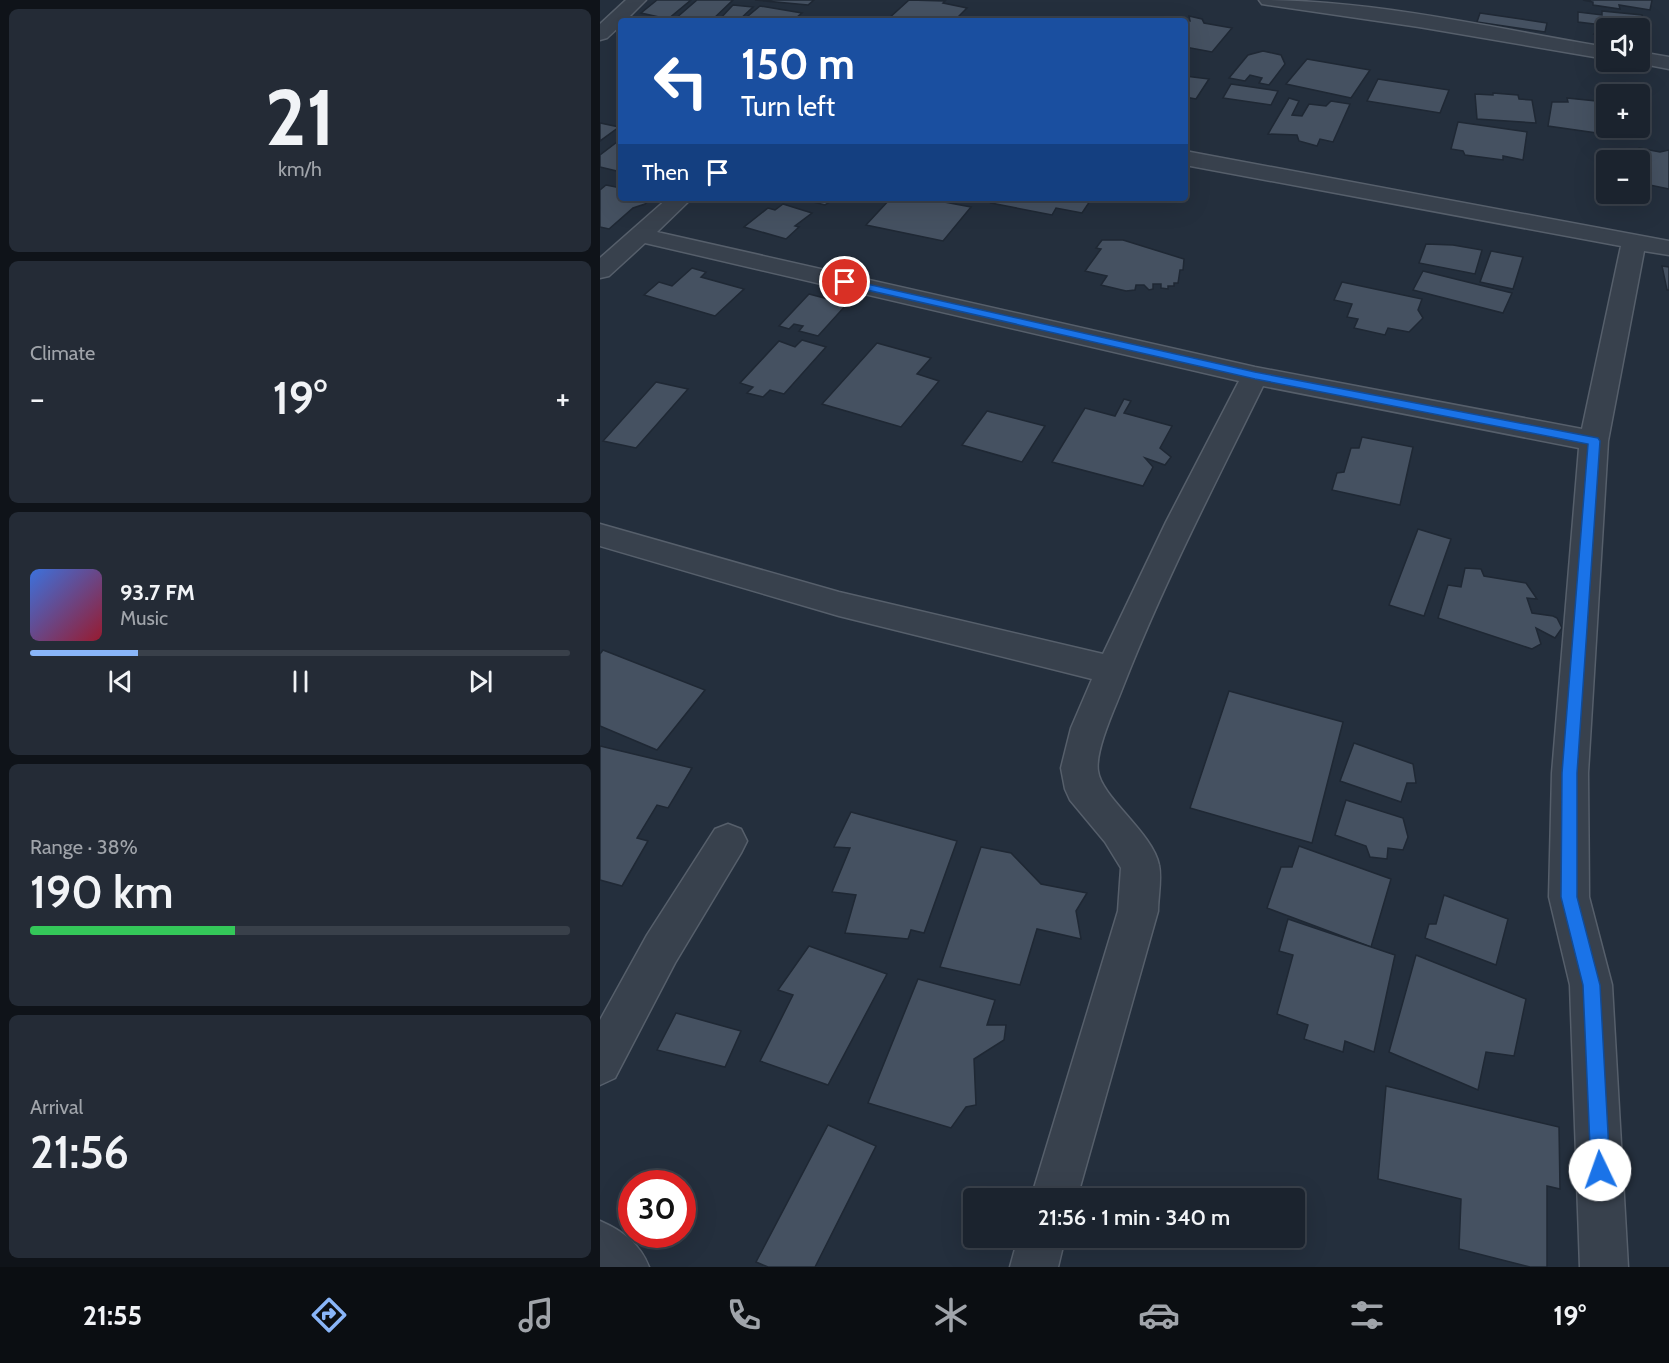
<!DOCTYPE html>
<html lang="en">
<head>
<meta charset="utf-8">
<style>
	:root { --surface:#1b232e; --page:#242b36; --text:#f1f3f6; --muted:#a0a4aa; --line:#39404a; --accent:#89b5f8 }
	body { margin:0; font-family:Cabin,sans-serif; background:var(--page); color:var(--text); height:100vh; display:flex; flex-direction:column; font-size:22px; white-space:nowrap }
	* { box-sizing:border-box; margin:0 }
	p { font-size:20px; color:var(--muted) }
	.icon { flex:none; width:33px; height:33px; fill:none; stroke:currentColor; stroke-width:2; stroke-linecap:round; stroke-linejoin:round }
	.map { position:relative; flex:1; overflow:hidden }
	.panel { display:flex; flex-direction:column; gap:9px; padding:9px; background:#0f1319; width:600px }
	.panel>* { flex:none }
	.top-card { position:absolute; left:18px; top:18px; width:570px; height:183px; border-radius:6px; box-shadow:0 6px 24px #0002,0 0 0 2px var(--line); background:#1a4fa0; color:#fff; overflow:hidden }
	.buttons { position:absolute; left:996px; top:18px; display:grid; gap:12px }
	.buttons a { display:grid; place-items:center; width:54px; height:54px; border-radius:6px; background:var(--surface); box-shadow:0 6px 24px #0002,0 0 0 2px var(--line); font-size:30px }
	.speed { position:absolute; left:18px; top:1170px; display:flex; gap:12px; font-size:30px; font-weight:700; text-align:center }
	.speed>* { display:grid; place-content:center; width:78px; height:78px; border-radius:50%; background:var(--surface); box-shadow:0 6px 24px #0002,0 0 0 2px var(--line); line-height:1 }
	.speed .limit { border:9px solid #d22; background:#fff; color:#111 }
	.pin { position:absolute; display:grid; place-items:center; width:51px; height:51px; color:#fff; margin:-26px; border:3px solid #fff; border-radius:50%; box-shadow:0 2px 6px #0007 }
	.me { position:absolute; width:66px; margin:-33px; rotate:357deg; stroke-linejoin:round; filter:drop-shadow(0 0 4px #0008) }
	.turn { display:flex; align-items:center; gap:21px; height:126px; padding:0 24px; font-size:27px }
	.turn .icon { width:78px; height:78px; stroke-width:2.5 }
	.turn b { display:block; font-size:42px; line-height:51px }
	.then { display:flex; align-items:center; height:57px; padding:0 24px; background:#0003; gap:12px; font-size:22px }
	.big { font-size:45px; font-weight:600; line-height:1.1 }
	.panel .widget { flex:1; display:flex; flex-direction:column; justify-content:center; gap:9px; min-width:0; padding:0 21px; border-radius:9px; background:var(--page) }
	.panel .dial { align-items:center; gap:0 }
	.dial b { font-size:78px; line-height:1 }
	.song { display:flex; align-items:center; gap:18px }
	.cover { width:72px; height:72px; border-radius:9px; background:linear-gradient(135deg,hsl(220 70% 55%),hsl(350 70% 35%)) }
	.played { height:6px; border-radius:3px; background:linear-gradient(90deg,var(--accent) 20%,var(--line) 20%) }
	.keys { display:flex; justify-content:space-around; direction:ltr }
	.heat { display:flex; justify-content:space-between; align-items:center; font-size:33px; direction:ltr }
	.charge { height:9px; border-radius:4px; background:linear-gradient(90deg,#34c759 38%,var(--line) 0) }
	.trip { position:absolute; left:363px; top:1188px; width:342px; height:60px; border-radius:6px; background:var(--surface); box-shadow:0 6px 24px #0002,0 0 0 2px var(--line); font-weight:600; line-height:60px; text-align:center }
	.dock { display:flex; height:96px; justify-content:space-around; align-items:center; background:#0b0e12; color:var(--muted) }
	.dock .icon { width:42px; height:42px }
	.dock .active { color:var(--accent) }
	.dock b { font-size:27px; color:var(--text) }
	main { display:flex; flex:1; min-height:0 }
	.map>svg:first-child { display:block }
</style>
</head>
<body>
<main>
<section class="panel">
<div class="widget dial"><b>21</b><p>km/h</p></div>
<div class="widget"><p>Climate</p>
<div class="heat"><a>−</a><b class="big">19°</b><a>+</a></div>
</div>
<div class="widget">
<div class="song"><i class="cover"></i><div><b>93.7 FM</b><p>Music</p></div></div>
<div class="played"></div>
<div class="keys"><svg class="icon" aria-label="previous" viewBox="0 0 24 24"><path d="M18 5L8 12l10 7zM5 5v14"/></svg><svg class="icon" aria-label="pause" viewBox="0 0 24 24"><path d="M8 5v14M16 5v14"/></svg><svg class="icon" aria-label="next" viewBox="0 0 24 24"><path d="M6 5l10 7-10 7zM19 5v14"/></svg></div>
</div>
<div class="widget"><p>Range · 38%</p><b class="big">190 km</b><div class="charge"></div></div>
<div class="widget"><p>Arrival</p><b class="big">21:56</b></div>
</section>
<div class="map">
<svg width="1069" height="1267" viewBox="0 0 1069 1267">
	<rect width="100%" height="100%" fill="#242f3d"/>
	<!-- building -->
	<g fill="#455161" stroke="#1f2834" stroke-width="1.5">
		<path d="M 57,0 L 91,0 L 68,19 L 41,13 Z"/>
		<path d="M 97,0 L 133,0 L 111,21 L 75,19 Z"/>
		<path d="M 155,0 L 214,0 L 208,5 Z"/>
		<path d="M 309,0 L 345,1 L 343,3 L 367,8 L 354,21 L 287,20 Z"/>
		<path d="M 983,0 L 1052,0 L 1050,10 L 1019,5 L 1020,9 L 993,5 L 993,2 Z"/>
		<path d="M 133,5 L 153,7 L 138,21 L 118,21 Z"/>
		<path d="M 160,6 L 202,13 L 192,21 L 142,21 Z"/>
		<path d="M 1002,11 L 1042,15 L 1043,19 L 1049,20 L 1050,32 L 1044,32 L 1045,39 L 1040,38 L 1040,28 L 1006,28 L 1006,36 L 994,34 L 1003,25 L 978,22 L 978,12 L 1002,15 Z"/>
		<path d="M 880,13 L 947,23 L 945,32 L 877,22 Z"/>
		<path d="M 589,16 L 602,19 L 604,23 L 632,28 L 612,52 L 585,47 L 585,21 L 559,21 L 562,18 L 579,18 L 580,21 L 590,21 Z"/>
		<path d="M 663,51 L 681,55 L 685,64 L 669,85 L 659,83 L 662,78 L 650,75 L 645,81 L 629,78 L 648,55 Z"/>
		<path d="M 707,59 L 770,70 L 751,98 L 686,84 Z"/>
		<path d="M 585,76 L 609,79 L 596,99 L 585,97 Z"/>
		<path d="M 778,79 L 849,90 L 840,113 L 767,101 Z"/>
		<path d="M 631,84 L 678,91 L 671,105 L 623,98 Z"/>
		<path d="M 893,93 L 918,95 L 919,99 L 932,100 L 936,123 L 877,119 L 875,94 L 893,95 Z"/>
		<path d="M 689,98 L 699,101 L 692,115 L 702,116 L 709,104 L 726,106 L 731,101 L 750,104 L 733,142 L 720,139 L 717,146 L 699,141 L 697,135 L 668,134 Z"/>
		<path d="M 967,98 L 1006,102 L 1006,128 L 1026,128 L 1025,137 L 948,126 L 952,102 L 968,102 Z"/>
		<path d="M 858,122 L 927,132 L 923,160 L 903,156 L 903,160 L 865,155 L 863,151 L 851,149 Z"/>
		<path d="M 0,123 L 19,127 L 0,141 Z"/>
		<path d="M 21,139 L 21,172 L 0,167 L 0,155 Z"/>
		<path d="M 1039,148 L 1060,152 L 1069,150 L 1069,189 L 1040,183 L 1040,160 L 1036,160 Z"/>
		<path d="M 6,185 L 21,188 L 21,198 L 52,198 L 45,204 L 33,208 L 9,229 L 0,227 L 0,190 Z"/>
		<path d="M 198,198 L 236,198 L 225,205 Z"/>
		<path d="M 291,198 L 323,198 L 371,207 L 343,241 L 266,225 Z"/>
		<path d="M 395,198 L 492,198 L 482,213 L 456,208 L 452,215 L 391,203 Z"/>
		<path d="M 183,204 L 212,213 L 195,226 L 199,227 L 186,239 L 144,227 L 168,208 L 175,210 Z"/>
		<path d="M 502,240 L 523,240 L 584,259 L 583,270 L 580,270 L 578,283 L 574,283 L 574,286 L 568,286 L 568,289 L 561,288 L 561,284 L 553,284 L 553,289 L 549,290 L 544,285 L 536,285 L 535,290 L 526,291 L 501,285 L 507,276 L 485,271 L 501,249 L 496,248 Z"/>
		<path d="M 826,244 L 853,245 L 882,250 L 875,274 L 819,263 Z"/>
		<path d="M 891,251 L 923,257 L 913,289 L 880,282 Z"/>
		<path d="M 1062,266 L 1069,267 L 1069,290 L 1067,290 Z"/>
		<path d="M 92,268 L 106,272 L 101,277 L 144,289 L 115,316 L 44,295 L 59,282 L 72,286 Z"/>
		<path d="M 823,271 L 912,293 L 903,313 L 813,290 Z"/>
		<path d="M 742,282 L 822,299 L 818,310 L 823,318 L 809,332 L 788,328 L 785,335 L 754,328 L 758,319 L 747,317 L 752,304 L 734,300 Z"/>
		<path d="M 209,294 L 247,304 L 218,336 L 199,331 L 203,326 L 194,324 L 189,329 L 179,326 Z"/>
		<path d="M 202,340 L 226,347 L 184,394 L 170,390 L 163,397 L 147,393 L 153,387 L 140,383 L 179,341 L 195,347 Z"/>
		<path d="M 277,343 L 331,358 L 317,374 L 339,381 L 301,427 L 222,404 Z"/>
		<path d="M 56,382 L 88,389 L 36,448 L 3,441 Z"/>
		<path d="M 524,399 L 531,401 L 524,413 L 572,426 L 560,448 L 571,457 L 565,465 L 545,458 L 553,467 L 543,486 L 452,462 L 485,408 L 515,416 Z"/>
		<path d="M 387,411 L 445,426 L 422,462 L 362,445 Z"/>
		<path d="M 762,437 L 813,447 L 800,505 L 732,490 L 737,473 L 744,472 L 751,448 L 759,448 Z"/>
		<path d="M 818,529 L 851,539 L 824,616 L 789,605 Z"/>
		<path d="M 865,568 L 881,569 L 884,576 L 926,583 L 937,599 L 927,598 L 932,613 L 953,616 L 957,618 L 962,628 L 955,638 L 936,628 L 941,644 L 932,649 L 838,618 L 848,585 L 861,587 Z"/>
		<path d="M 3,650 L 105,690 L 57,750 L 0,726 L 0,654 Z"/>
		<path d="M 629,691 L 743,722 L 712,843 L 590,808 Z"/>
		<path d="M 754,743 L 813,764 L 816,783 L 807,783 L 801,802 L 740,781 Z"/>
		<path d="M 0,746 L 92,768 L 68,808 L 57,805 L 37,838 L 48,841 L 22,886 L 0,880 Z"/>
		<path d="M 746,800 L 803,818 L 808,837 L 803,850 L 788,848 L 787,859 L 770,857 L 766,846 L 735,835 Z"/>
		<path d="M 251,812 L 357,841 L 324,933 L 311,930 L 308,939 L 245,933 L 256,895 L 232,892 L 250,848 L 234,847 Z"/>
		<path d="M 699,846 L 791,879 L 771,947 L 667,908 L 681,867 L 692,867 Z"/>
		<path d="M 381,847 L 411,853 L 441,884 L 487,893 L 476,911 L 481,939 L 437,929 L 420,985 L 340,967 Z"/>
		<path d="M 844,895 L 908,919 L 896,965 L 825,938 L 829,924 L 836,924 Z"/>
		<path d="M 688,919 L 795,955 L 774,1052 L 745,1041 L 743,1052 L 704,1039 L 708,1025 L 677,1014 L 693,955 L 679,951 Z"/>
		<path d="M 209,946 L 287,974 L 228,1085 L 160,1061 L 193,995 L 178,990 Z"/>
		<path d="M 816,955 L 926,999 L 914,1056 L 886,1052 L 878,1090 L 789,1052 Z"/>
		<path d="M 318,979 L 395,1000 L 387,1025 L 406,1025 L 404,1040 L 374,1059 L 376,1105 L 366,1107 L 351,1128 L 268,1103 Z"/>
		<path d="M 76,1013 L 141,1031 L 125,1067 L 57,1050 Z"/>
		<path d="M 786,1086 L 959,1127 L 960,1189 L 947,1186 L 947,1267 L 930,1267 L 859,1249 L 861,1199 L 778,1179 Z"/>
		<path d="M 228,1125 L 276,1146 L 215,1267 L 168,1267 L 156,1262 Z"/>
	</g>
	<g fill="none" stroke-linecap="round" stroke-linejoin="round">
		<defs>
			<g id="minor">
				<path d="M 26,0 L 46,0 L 25,21 L 21,21 L 21,25 L 7,38 L 0,40 L 0,24 Z"/>
				<path d="M 659,0 C 775,0 892,28 1006,47 L 1006,59 L 819,27 L 668,5 L 662,4 Z"/>
				<path d="M 1040,52 L 1069,57 L 1069,69 L 1033,62 L 1040,62 Z"/>
				<path d="M 585,151 L 1069,241 L 1069,255 L 1044,251 L 1008,441 L 988,773 L 989,897 L 1012,985 L 1028,1267 L 980,1267 L 970,985 L 949,897 L 952,773 L 979,448 L 663,386 C 613,488 560,590 519,697 C 512,714 495,753 498,771 C 501,797 553,833 559,865 C 562,879 558,897 558,911 L 477,1198 L 431,1198 L 518,911 L 521,868 L 505,842 L 470,800 L 465,789 L 461,768 L 471,728 L 492,679 L 239,616 L 0,546 L 0,524 L 239,592 L 503,654 L 566,522 L 639,381 L 45,243 L 9,276 L 0,278 L 0,258 L 68,198 L 92,198 L 57,232 L 655,367 L 982,429 L 1021,246 L 585,165 Z"/>
				<path d="M 128,824 L 141,829 L 147,841 L 141,853 L 75,963 L 15,1078 L 0,1085 L 0,1020 L 47,935 L 115,829 Z"/>
				<path d="M 0,1221 C 23,1231 40,1244 49,1267 L 0,1267 Z"/>
				<path d="M 418,1238 L 465,1238 L 458,1267 L 410,1267 Z"/>
			</g>
		</defs>
		<!-- minor casing -->
		<use href="#minor" stroke="#565f6b" stroke-width="3"/>
		<!-- minor -->
		<use href="#minor" fill="#38414d" fill-rule="evenodd"/>
	</g>
	<!-- route -->
	<path fill="#1a73e8" stroke="#114b97" stroke-width="1.5" d="M 245,279 L 655,372 L 998,438 L 1000,441 L 977,773 L 977,897 L 1000,985 L 1010,1170 L 1007,1176 L 1000,1179 L 993,1176 L 991,1170 L 983,985 L 961,897 L 962,773 L 988,444 L 655,379 L 241,284 L 240,282 Z"/>
</svg>
<div class="buttons">
<a><svg class="icon" aria-label="sound" viewBox="0 0 24 24"><path d="M4 9h4l5-4v14l-5-4H4zM17 9q2 3 0 6"/></svg></a>
<a>+</a>
<a>−</a>
</div>
<div class="speed"><div class="limit">30</div></div>
<div class="pin" style="left:245px;top:282px;background:#d93025"><svg class="icon" aria-label="arrive" viewBox="0 0 24 24"><path d="M6 21V4h12l-3 4 3 4H6"/></svg></div>
<svg class="me" style="left:1000px;top:1170px" viewBox="-20 -20 40 40"><circle r="19" fill="#fff"/><path d="M0-13L10 11 0 6-10 11z" fill="#1a73e8"/></svg>
<div class="trip">21:56 · 1 min · 340 m</div>
<div class="top-card">
<div class="turn"><svg class="icon" aria-label="left" viewBox="0 0 24 24"><path d="M17 20v-9H6M10 6l-5 5 5 5"/></svg><div><b>150 m</b>Turn left</div></div>
<div class="then">Then<svg class="icon" aria-label="arrive" viewBox="0 0 24 24"><path d="M6 21V4h12l-3 4 3 4H6"/></svg></div>
</div>
</div>
</main>
<nav class="dock">
<b>21:55</b>
<svg class="icon active" aria-label="directions" viewBox="0 0 24 24"><path d="M12 3l9 9-9 9-9-9zM9 14v-3h6M13 9l2 2-2 2"/></svg>
<svg class="icon" aria-label="music" viewBox="0 0 24 24"><path d="M9 18V5l10-2v13"/><circle cx="6" cy="18" r="3"/><circle cx="16" cy="16" r="3"/></svg>
<svg class="icon" aria-label="phone" viewBox="0 0 24 24"><path d="M5 4h4l2 5-3 2q2 4 5 5l2-3 5 2v4C11 20 4 13 5 4z"/></svg>
<svg class="icon" aria-label="climate" viewBox="0 0 24 24"><path d="M12 3v18M4 7l16 10M4 17L20 7"/></svg>
<svg class="icon" aria-label="car" viewBox="0 0 24 24"><path d="M5 17H2v-5l4-1 3-4h7l3 4 3 1v5h-3M9 17h6M6 11h13"/><circle cx="7" cy="17" r="2"/><circle cx="17" cy="17" r="2"/></svg>
<svg class="icon" aria-label="filters" viewBox="0 0 24 24"><path d="M4 7h16M4 17h16"/><circle cx="9" cy="7" r="2"/><circle cx="15" cy="17" r="2"/></svg>
<b>19°</b>
</nav>
</body>
</html>
